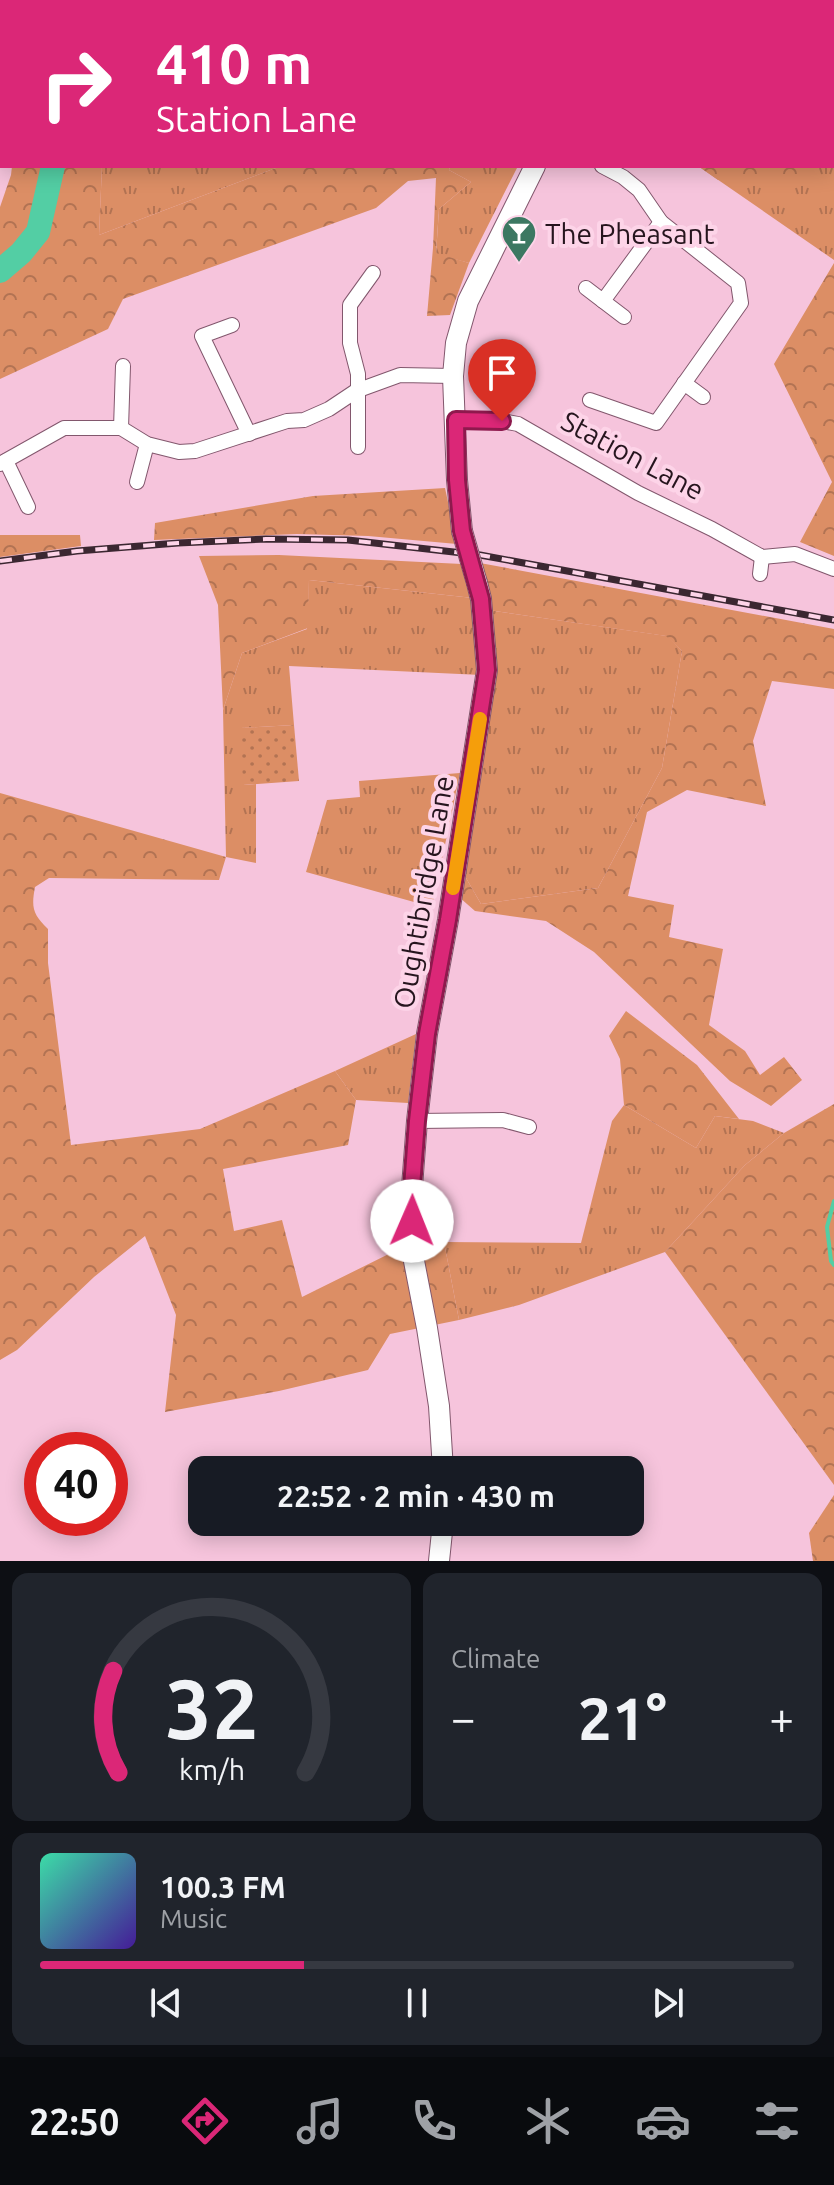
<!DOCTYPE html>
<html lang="en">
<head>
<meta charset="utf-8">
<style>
	:root { --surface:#171b24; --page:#20242c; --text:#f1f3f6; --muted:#9ea1a6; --line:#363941; --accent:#db2777 }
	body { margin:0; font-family:Ubuntu,sans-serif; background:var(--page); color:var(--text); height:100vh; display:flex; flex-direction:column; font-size:30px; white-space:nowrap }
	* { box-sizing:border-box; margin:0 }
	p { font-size:26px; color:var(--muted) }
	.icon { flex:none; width:44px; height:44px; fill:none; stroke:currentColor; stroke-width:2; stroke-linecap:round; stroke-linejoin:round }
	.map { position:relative; height:1561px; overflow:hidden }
	.details { display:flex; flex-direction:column; gap:12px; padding:12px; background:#0d0f14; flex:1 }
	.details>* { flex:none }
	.guide { position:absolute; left:0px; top:0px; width:834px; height:168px; box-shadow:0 4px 20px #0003; background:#db2777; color:#fff; overflow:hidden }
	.speed { position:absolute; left:24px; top:1432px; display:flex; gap:16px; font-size:40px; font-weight:700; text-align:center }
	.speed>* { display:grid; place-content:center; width:104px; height:104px; border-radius:50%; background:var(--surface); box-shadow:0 4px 20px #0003; line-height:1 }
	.speed .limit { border:12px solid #d22; background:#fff; color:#111 }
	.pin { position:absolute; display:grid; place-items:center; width:68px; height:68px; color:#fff; margin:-82px -34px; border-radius:50% 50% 50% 0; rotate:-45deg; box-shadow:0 0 8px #0007 }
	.pin .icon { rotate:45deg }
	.me { position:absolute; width:88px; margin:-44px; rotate:1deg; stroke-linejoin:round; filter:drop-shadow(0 0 6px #0008) }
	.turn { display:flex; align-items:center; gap:28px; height:168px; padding:0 24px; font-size:36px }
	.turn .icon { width:104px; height:104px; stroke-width:2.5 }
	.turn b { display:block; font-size:56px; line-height:68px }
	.big { font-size:60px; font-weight:700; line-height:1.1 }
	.details .card { flex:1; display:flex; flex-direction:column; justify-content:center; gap:12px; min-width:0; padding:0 28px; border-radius:16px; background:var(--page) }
	.details .dial { align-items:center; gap:0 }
	.dial svg { height:208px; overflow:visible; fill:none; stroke:var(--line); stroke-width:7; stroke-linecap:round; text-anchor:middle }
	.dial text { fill:var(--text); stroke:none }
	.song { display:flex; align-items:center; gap:24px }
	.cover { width:96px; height:96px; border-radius:12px; background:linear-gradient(135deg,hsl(160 70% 55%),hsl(260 70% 35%)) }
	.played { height:8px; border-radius:4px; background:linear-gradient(90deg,var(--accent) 35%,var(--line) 35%) }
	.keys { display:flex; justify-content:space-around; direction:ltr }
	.heat { display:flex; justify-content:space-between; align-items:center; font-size:44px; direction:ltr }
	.details .tiles { flex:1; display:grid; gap:12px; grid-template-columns:1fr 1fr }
	.card:last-child { grid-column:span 2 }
	.trip { position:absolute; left:188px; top:1456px; width:456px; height:80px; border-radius:16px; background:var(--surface); box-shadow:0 4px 20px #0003; font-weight:700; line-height:80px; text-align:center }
	.tab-bar { display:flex; height:128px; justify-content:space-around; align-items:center; background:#090b0e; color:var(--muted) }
	.tab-bar .icon { width:56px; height:56px }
	.tab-bar .current { color:var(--accent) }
	.tab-bar b { font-size:36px; color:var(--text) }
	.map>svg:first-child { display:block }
</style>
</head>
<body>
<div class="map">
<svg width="834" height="1561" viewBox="0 0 834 1561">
	<defs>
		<pattern id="grass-tufts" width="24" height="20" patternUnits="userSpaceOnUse" patternTransform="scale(2)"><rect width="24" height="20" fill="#dc8e65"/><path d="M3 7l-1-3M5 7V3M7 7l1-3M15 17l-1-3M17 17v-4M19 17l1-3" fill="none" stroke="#b27353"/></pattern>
		<pattern id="forest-crowns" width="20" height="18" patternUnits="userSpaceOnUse" patternTransform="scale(2)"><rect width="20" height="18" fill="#dc8e65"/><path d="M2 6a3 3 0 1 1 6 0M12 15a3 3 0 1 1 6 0" fill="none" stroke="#b27353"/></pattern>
		<pattern id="garden-dots" width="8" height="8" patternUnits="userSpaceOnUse" patternTransform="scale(2)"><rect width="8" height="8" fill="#dc8e65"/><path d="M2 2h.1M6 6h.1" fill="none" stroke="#b27353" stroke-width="1.8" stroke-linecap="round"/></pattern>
	</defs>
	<rect width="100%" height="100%" fill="#f6c4dc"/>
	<!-- grass -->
	<g fill="url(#grass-tufts)">
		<path d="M 628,0 L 834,0 L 834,260 L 698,166 L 832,166 L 832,2 L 627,2 Z"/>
		<path d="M 102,166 L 281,166 L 99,235 Z"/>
		<path d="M 450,166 L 518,166 L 469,263 L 436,254 L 439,209 L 471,182 L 449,170 Z"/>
		<path d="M 309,580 L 473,598 L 481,675 L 289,666 L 294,725 L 241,728 L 244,785 L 256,784 L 256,863 L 226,857 L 223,710 L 242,653 L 307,629 Z"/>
		<path d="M 488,610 L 667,636 L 682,651 L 662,768 L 598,888 L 481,904 L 462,871 Z"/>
		<path d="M 460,773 L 432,907 L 306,872 L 327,800 L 360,797 L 359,781 Z"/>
		<path d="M 416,1034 L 408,1103 L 356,1100 L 335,1071 Z"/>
		<path d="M 624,1105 L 696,1148 L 715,1116 L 753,1121 L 784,1133 L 745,1165 L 665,1252 L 519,1305 L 459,1320 L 444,1242 L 581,1243 L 612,1121 Z"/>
	</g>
	<!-- forest -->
	<g fill="url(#forest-crowns)">
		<path d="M 12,166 L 102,166 L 99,235 L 281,166 L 450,166 L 449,170 L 471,182 L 439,209 L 436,253 L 469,263 L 450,315 L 427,316 L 433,248 L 436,178 L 408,181 L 376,208 L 123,299 L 108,329 L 0,379 L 0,207 L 11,175 Z"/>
		<path d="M 698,166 L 799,166 L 821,182 L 718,180 Z"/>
		<path d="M 834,263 L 834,556 L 800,542 L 832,482 L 774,364 Z"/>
		<path d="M 445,488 L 457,544 L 368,536 L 297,534 L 154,540 L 155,523 L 313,496 Z"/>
		<path d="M 0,535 L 80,535 L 81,546 L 0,557 Z"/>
		<path d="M 279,555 L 462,564 L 473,598 L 309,580 L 308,628 L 242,653 L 223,710 L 218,605 L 199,556 Z"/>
		<path d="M 480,563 L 834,629 L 834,689 L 772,681 L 753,741 L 766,806 L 687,790 L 647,812 L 628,896 L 674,905 L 669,937 L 723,949 L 709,1025 L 745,1051 L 760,1075 L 784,1057 L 802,1080 L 771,1106 L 730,1081 L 594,952 L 546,921 L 475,911 L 459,897 L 462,871 L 481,904 L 598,888 L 662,768 L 682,651 L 666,636 L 488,610 Z"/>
		<path d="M 0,793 L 226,857 L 219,880 L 49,878 L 35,887 C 31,908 33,914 48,929 L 48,963 L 71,1145 L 200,1129 L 335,1071 L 356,1100 L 348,1145 L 223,1169 L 234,1231 L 282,1220 L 302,1297 L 413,1242 L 444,1242 L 459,1320 L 390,1334 L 368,1370 L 279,1391 L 165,1412 L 176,1315 L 145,1236 L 94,1277 L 17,1350 L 0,1360 Z"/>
		<path d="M 626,1011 L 697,1065 L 739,1119 L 715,1116 L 696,1148 L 624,1105 L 620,1059 L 609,1036 Z"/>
		<path d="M 834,1104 L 834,1485 L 665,1252 L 745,1165 L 784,1133 Z"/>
		<path d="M 834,1495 L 834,1561 L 813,1561 L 809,1533 Z"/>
	</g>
	<!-- garden -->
	<path fill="url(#garden-dots)" d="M 294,725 L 299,781 L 243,785 L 240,728 Z"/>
	<!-- pitch -->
	<path fill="#dc8e65" d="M 102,0 L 296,0 L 294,2 L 103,2 Z"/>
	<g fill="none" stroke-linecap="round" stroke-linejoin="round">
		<!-- stream -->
		<path stroke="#53cea4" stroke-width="4" d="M 834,1201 L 827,1227 L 831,1261 L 834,1265"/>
		<!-- river -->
		<g stroke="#53cea4" stroke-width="24">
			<path d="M 53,2 L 53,0"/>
			<path d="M 0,271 L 21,253 L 38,232 L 53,166"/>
		</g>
		<defs>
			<g id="street">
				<path d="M 422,0 L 422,2"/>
				<path d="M 6,2 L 6,0"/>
				<path d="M 0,35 L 2,28"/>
				<path d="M 586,288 L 603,301 L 661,222"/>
				<path d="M 603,301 L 624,317"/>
				<path d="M 232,325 L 202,336 L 249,434"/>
				<path d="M 684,383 L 703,397"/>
				<path d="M 590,400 L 656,423 L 741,303 L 738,283 L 661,222 L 639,190 L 623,177 L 602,166"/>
				<path d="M 456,420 L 502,421 L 518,424 L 638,493 L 712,529 L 762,557 L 795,554 L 834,569"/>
				<path d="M 121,428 L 123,366"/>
				<path d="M 358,447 L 358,374 L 350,343 L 350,305 L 373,273"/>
				<path d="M 6,461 L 28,507"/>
				<path d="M 0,464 L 64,428 L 121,428 L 147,444 L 179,452 L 195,451 L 287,421 L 304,420 L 329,409 L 356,391 L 400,375 L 453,376"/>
				<path d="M 137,482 L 147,444"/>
				<path d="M 760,574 L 762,557"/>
				<path d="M 417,1121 L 503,1120 L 529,1127"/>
			</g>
			<g id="secondary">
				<path d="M 612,2 L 613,0"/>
				<path d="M 462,531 L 457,480 L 453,376 L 456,343 L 468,301 L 535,166"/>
				<path d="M 443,1470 L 439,1406 L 427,1328 L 414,1261 L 411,1200 L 417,1121 L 427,1034 L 448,920 L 487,670 L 481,599 L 477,583"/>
				<path d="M 439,1561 L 443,1522"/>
			</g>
		</defs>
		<!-- street casing -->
		<use href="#street" stroke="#82576d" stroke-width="16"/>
		<!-- secondary casing -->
		<use href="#secondary" stroke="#82576d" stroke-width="22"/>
		<!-- street -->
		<use href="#street" stroke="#fff" stroke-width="14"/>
		<!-- secondary -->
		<use href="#secondary" stroke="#fff" stroke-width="20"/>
		<defs>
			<path id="rail" d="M 0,561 L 77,551 L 178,543 L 266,539 L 348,540 L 480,555 L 834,620"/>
		</defs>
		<!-- rail casing -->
		<use href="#rail" stroke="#3b2731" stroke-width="7"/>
		<!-- rail -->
		<use href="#rail" stroke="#fdd4e8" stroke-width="4" stroke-dasharray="12" stroke-linecap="butt"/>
		<defs>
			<path id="secondary-bridge" d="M 462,531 L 477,583"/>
		</defs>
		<!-- secondary-bridge casing -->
		<use href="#secondary-bridge" stroke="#82576d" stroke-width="22" stroke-linecap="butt"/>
		<!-- secondary-bridge -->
		<use href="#secondary-bridge" stroke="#fff" stroke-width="20"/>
	</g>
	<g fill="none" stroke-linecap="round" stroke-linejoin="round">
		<defs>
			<path id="route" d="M 412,1221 L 411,1200 L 417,1121 L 427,1034 L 448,920 L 487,670 L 481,599 L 462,531 L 457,480 L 456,420 L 502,421"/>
		</defs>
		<!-- route casing -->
		<use href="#route" stroke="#8e194d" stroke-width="20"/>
		<!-- route -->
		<use href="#route" stroke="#db2777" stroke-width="14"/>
		<!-- slow -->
		<path stroke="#f59e0b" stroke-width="14" d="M 453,888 L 480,719"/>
	</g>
	<!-- icons -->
	<defs>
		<symbol id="bar-pin" viewBox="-11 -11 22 30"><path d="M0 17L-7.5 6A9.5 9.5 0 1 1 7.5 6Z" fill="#3c7862" stroke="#fdd4e8"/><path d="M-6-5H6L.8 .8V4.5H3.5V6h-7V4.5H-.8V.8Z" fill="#fff"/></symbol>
	</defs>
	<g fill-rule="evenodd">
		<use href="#bar-pin" x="499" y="213" width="40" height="54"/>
	</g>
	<g text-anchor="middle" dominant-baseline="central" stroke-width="8" stroke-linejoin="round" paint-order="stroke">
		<!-- poi labels -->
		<g font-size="28" fill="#26151e" stroke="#fdd4e8" text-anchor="start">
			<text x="545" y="233">The Pheasant</text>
		</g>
		<!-- street labels -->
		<g font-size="28" fill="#26151e" stroke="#fdd4e8">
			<text transform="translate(633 455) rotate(28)">Station Lane</text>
			<text transform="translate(423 892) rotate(-80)">Oughtibridge Lane</text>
		</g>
	</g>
</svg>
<div class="speed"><div class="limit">40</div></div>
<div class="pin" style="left:502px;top:421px;background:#d93025"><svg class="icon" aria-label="arrive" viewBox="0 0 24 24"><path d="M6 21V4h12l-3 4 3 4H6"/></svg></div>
<svg class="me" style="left:412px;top:1221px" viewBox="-20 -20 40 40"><circle r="19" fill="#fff"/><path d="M0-13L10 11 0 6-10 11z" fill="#db2777"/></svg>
<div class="trip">22:52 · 2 min · 430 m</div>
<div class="guide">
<div class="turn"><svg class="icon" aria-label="right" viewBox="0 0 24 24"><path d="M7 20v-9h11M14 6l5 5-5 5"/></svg><div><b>410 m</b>Station Lane</div></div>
</div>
</div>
<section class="details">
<div class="tiles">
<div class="card dial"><svg viewBox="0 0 100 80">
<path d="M14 69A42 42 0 1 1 86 69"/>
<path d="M14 69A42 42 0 0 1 12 30" stroke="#db2777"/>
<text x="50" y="56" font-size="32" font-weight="700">32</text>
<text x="50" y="72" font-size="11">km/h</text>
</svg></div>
<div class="card"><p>Climate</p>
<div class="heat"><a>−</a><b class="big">21°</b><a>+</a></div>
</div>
<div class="card">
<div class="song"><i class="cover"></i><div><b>100.3 FM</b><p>Music</p></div></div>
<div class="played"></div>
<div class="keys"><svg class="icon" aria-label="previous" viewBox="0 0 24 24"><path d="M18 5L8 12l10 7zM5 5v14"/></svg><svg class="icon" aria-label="pause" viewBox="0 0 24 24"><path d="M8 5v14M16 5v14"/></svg><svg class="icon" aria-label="next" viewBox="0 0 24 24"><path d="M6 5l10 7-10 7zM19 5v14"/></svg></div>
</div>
</div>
</section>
<nav class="tab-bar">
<b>22:50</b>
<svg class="icon current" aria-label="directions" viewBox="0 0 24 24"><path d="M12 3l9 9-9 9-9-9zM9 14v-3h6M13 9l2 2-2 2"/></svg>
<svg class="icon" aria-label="music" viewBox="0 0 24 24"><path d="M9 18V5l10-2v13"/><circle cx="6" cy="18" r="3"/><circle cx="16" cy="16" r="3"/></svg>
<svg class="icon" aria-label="phone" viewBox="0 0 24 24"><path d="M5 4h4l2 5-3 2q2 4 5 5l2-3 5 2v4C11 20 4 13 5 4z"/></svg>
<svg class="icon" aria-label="climate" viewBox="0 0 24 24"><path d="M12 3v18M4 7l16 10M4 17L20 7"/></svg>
<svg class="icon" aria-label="car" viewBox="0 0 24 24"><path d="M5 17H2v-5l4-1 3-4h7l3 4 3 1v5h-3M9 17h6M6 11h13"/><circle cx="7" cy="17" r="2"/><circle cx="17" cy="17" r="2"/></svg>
<svg class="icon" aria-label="filters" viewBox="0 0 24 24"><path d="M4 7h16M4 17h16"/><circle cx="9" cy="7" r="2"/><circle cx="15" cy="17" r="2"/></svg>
</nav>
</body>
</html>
